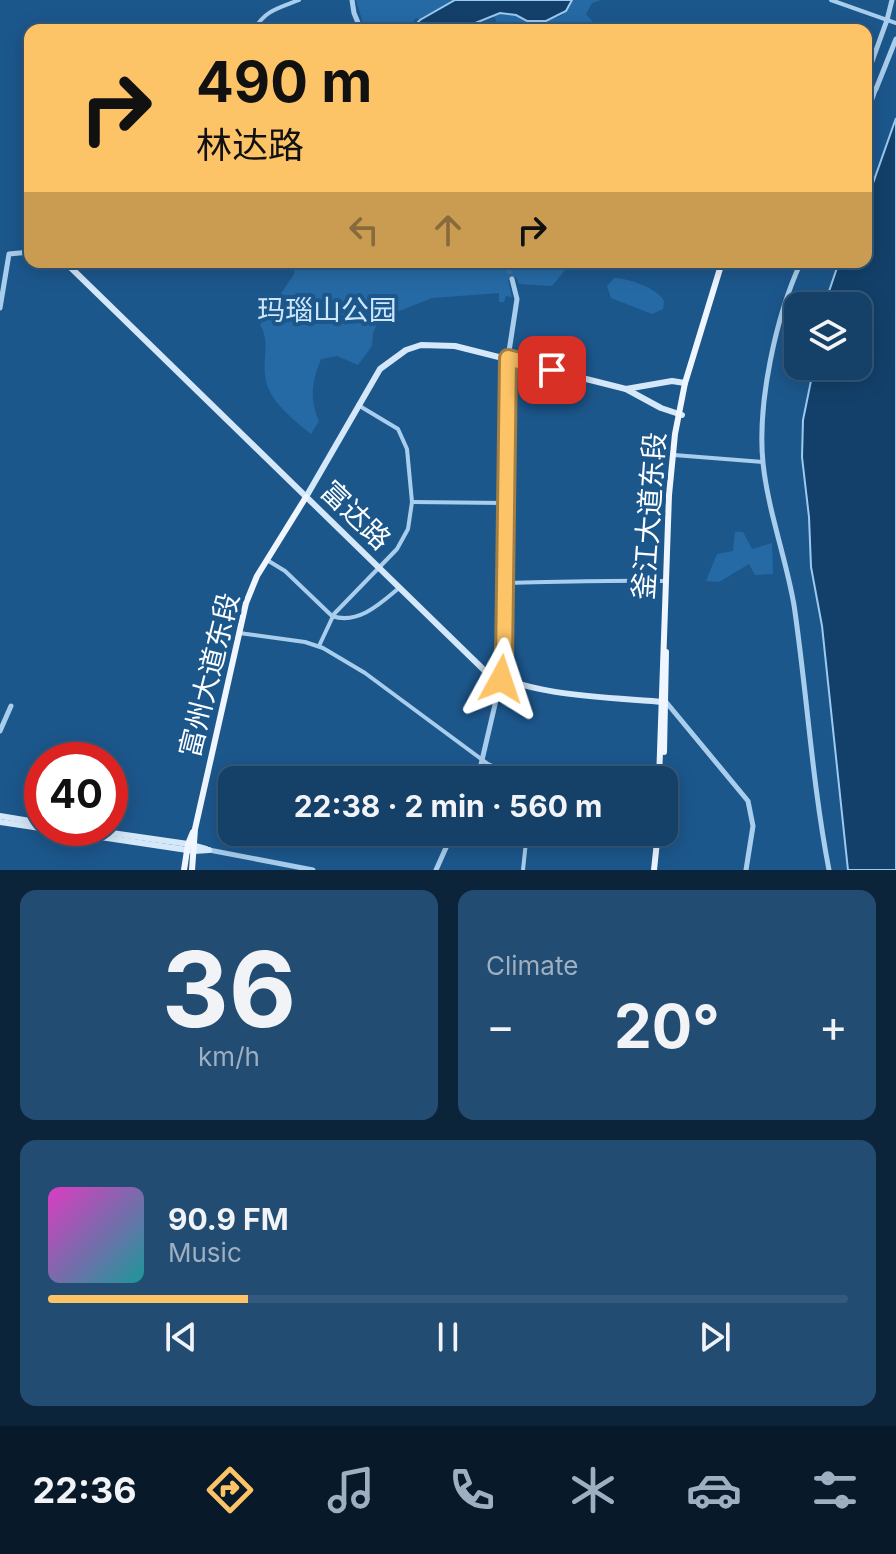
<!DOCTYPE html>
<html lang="en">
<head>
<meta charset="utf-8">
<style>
	:root { --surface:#154169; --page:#224c71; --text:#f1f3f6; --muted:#9dafc0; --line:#345a7d; --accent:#fdc467 }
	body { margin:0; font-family:Inter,"Noto Sans SC",sans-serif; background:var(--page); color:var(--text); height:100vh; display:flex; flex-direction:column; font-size:30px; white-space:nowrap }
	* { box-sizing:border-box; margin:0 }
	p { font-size:26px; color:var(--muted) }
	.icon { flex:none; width:44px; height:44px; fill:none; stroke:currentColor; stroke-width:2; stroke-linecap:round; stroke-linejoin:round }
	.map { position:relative; height:870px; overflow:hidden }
	.side { display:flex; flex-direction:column; gap:20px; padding:20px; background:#0c243a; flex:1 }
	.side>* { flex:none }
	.guide { position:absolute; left:24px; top:24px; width:848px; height:244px; border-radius:16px; box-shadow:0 4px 20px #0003,0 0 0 2px var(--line); background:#fdc467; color:#111; overflow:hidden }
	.fabs { position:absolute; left:784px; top:292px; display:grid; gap:16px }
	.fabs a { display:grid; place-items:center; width:88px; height:88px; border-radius:16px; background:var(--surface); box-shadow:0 4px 20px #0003,0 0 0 2px var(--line); font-size:40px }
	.speed { position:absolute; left:24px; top:742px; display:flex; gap:16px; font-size:40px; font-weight:700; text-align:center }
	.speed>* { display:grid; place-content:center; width:104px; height:104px; border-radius:50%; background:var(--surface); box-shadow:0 4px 20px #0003,0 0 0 2px var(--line); line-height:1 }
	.speed .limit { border:12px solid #d22; background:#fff; color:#111 }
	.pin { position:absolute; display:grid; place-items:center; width:68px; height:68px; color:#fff; margin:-34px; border-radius:16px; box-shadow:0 4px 12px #0006 }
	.me { position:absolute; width:88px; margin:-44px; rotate:5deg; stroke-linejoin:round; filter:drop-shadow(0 0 6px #0008) }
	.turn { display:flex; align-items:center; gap:28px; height:168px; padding:0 40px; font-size:36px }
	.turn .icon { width:104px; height:104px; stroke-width:2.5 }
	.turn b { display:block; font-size:56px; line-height:68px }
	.lanes { display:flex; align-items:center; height:76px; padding:0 40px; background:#0003; justify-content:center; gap:40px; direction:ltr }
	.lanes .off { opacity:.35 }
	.big { font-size:60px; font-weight:700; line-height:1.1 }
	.side .widget { flex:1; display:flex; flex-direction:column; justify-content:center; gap:12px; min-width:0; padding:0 28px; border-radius:16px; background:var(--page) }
	.side .dial { align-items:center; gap:0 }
	.dial b { font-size:104px; line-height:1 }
	.song { display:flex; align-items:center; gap:24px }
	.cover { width:96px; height:96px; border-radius:12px; background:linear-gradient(135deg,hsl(310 70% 55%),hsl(180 70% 35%)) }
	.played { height:8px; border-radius:4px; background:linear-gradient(90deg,var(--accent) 25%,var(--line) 25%) }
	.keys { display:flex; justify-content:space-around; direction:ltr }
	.heat { display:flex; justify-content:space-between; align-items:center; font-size:44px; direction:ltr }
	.side .tiles { flex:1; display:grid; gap:20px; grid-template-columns:1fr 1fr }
	.widget:last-child { grid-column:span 2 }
	.trip { position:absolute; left:218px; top:766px; width:460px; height:80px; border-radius:16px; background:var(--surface); box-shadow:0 4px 20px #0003,0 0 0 2px var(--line); font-weight:700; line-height:80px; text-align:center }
	.tab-bar { display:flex; height:128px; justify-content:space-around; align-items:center; background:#081a2a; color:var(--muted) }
	.tab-bar .icon { width:56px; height:56px }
	.tab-bar .on { color:var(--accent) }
	.tab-bar b { font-size:36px; color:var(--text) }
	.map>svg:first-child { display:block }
</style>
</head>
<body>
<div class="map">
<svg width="896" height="870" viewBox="0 0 896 870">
	<rect width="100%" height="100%" fill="#1c578c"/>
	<!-- green -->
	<g fill="#266aa5">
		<path d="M 356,0 L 455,0 L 420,20 L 416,18 L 406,30 L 365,30 Z"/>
		<path d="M 572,0 L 601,0 L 592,3 L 586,14 L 600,30 L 507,30 L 505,26 L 498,24 L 493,15 C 517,7 560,38 572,0 Z"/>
		<path d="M 295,262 L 397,262 L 398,265 L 425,267 L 438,262 L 572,262 L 552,286 L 519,284 L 516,277 L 508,280 L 512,297 L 506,296 L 504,302 L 499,302 L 499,293 L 432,298 L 379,319 L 373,333 L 372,346 L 358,365 L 337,356 L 321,359 C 312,382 309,398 319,421 L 311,434 C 293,419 267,400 265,375 C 263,357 270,340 260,325 L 294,274 Z"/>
		<path d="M 614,278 C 628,278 657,288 664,301 L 663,309 L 652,314 L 611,298 L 607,286 Z"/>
		<path d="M 735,532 L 743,532 L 752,549 L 772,543 L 773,574 L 755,575 L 749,564 L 719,582 L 706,581 L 717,554 L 733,551 Z"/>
	</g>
	<!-- water -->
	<g fill="#13406a" stroke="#9ccaef" stroke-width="2">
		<path d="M 455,0 L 572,0 L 566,11 L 546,21 L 527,21 L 516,15 L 500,13 L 458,30 L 410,30 L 420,20 Z"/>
		<path d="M 896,118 L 896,870 L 848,870 L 822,626 L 811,567 L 809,517 L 802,457 L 803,420 L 814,366 L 858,366 L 858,306 L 824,306 L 839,262 L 866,262 L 866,203 Z"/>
	</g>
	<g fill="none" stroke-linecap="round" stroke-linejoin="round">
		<!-- tertiary-tunnel -->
		<path stroke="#3e709d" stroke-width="5" stroke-dasharray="5 2.5" stroke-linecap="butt" d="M 506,262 L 512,279"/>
		<!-- minor -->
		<g stroke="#a9ceed" stroke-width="4">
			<path d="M 831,0 L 896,23"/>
			<path d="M 254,30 C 265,10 279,8 299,0"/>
			<path d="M 866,86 L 876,89 L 866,117"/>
			<path d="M 674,455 L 763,462"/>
			<path d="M 412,502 L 505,503"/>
			<path d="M 267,560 L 285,571 L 332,616 C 358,625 380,604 399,588"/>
			<path d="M 505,583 C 559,582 612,580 665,581"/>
			<path d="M 239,633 L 305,642 L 323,648 L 365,673 L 488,764 L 495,767 L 585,771 L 659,769"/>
			<path d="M 319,646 L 334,614 L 397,549 L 408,529 L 412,502 L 407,449 L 398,429 L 358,405"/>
			<path d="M 523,870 L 527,832"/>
		</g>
		<!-- tertiary -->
		<g stroke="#a9ceed" stroke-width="5">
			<path d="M 352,0 L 354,13 L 361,30"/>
			<path d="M 866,78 L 887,20 L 892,0"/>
			<path d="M 876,89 L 896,39"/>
			<path d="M 801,262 C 776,316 757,403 763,463 C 768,511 786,558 794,605 C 807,693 812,782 829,870"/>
			<path d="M 0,308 L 9,254 L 30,252"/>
			<path d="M 497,696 L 504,661 L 508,358 L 517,299 L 512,279"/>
			<path d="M 666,702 L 748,801 L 753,826 L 746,870"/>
			<path d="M 0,731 L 11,706"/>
			<path d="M 209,850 L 313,870"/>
			<path d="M 436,870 L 453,832"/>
		</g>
		<!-- secondary -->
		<g stroke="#d5e8f9" stroke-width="6">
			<path d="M 65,262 L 484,670 C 534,697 608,697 665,702"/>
			<path d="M 626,389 L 672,381 L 685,383"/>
			<path d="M 306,497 L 380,369 L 406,350 L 421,345 L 455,346 L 626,389 L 661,408 L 682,415"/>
			<path d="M 0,816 L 42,823"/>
			<path d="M 0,822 L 194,851 L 209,850"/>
			<path d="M 77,828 L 188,844 L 206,849"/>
		</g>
		<!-- primary -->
		<g stroke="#eff6ff" stroke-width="6">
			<path d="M 664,752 L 666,652"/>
			<path d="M 659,780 L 669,495 L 675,434 L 685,383 L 722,262"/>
			<path d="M 184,870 L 188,844 L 193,832"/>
			<path d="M 192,870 L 195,829 L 246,603 L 257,576 L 306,497"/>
			<path d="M 654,870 L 658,832"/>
		</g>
		<!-- tertiary-bridge -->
		<path stroke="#a9ceed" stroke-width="5" d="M 479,773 L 497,696"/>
	</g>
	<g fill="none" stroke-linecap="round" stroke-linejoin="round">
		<defs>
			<path id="route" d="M 501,679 L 504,661 L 508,358 L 552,370"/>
		</defs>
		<!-- route casing -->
		<use href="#route" stroke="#a47f43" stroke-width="20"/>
		<!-- route -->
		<use href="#route" stroke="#fdc467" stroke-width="14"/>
	</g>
	<g text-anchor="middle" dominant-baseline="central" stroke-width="8" stroke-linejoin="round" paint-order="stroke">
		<!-- park labels -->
		<g font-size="28" fill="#cee6f9" stroke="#1c578c">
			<text x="327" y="310">玛瑙山公园</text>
		</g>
		<!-- street labels -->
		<g font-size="28" fill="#fff" stroke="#1c578c">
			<text transform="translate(356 515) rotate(44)">富达路</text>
			<text transform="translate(649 516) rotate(-86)">釜江大道东段</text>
			<text transform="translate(209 675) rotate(-76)">富州大道东段</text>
		</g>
	</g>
</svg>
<div class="fabs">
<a><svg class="icon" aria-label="layers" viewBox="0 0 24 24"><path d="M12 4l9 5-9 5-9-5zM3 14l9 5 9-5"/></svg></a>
</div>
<div class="speed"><div class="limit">40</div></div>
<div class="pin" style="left:552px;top:370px;background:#d93025"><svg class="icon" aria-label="arrive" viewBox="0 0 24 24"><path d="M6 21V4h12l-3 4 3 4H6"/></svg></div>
<svg class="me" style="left:501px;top:679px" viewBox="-20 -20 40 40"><path d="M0-17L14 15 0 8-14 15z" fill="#fdc467" stroke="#fff" stroke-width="4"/></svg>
<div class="trip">22:38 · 2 min · 560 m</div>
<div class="guide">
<div class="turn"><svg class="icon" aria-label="right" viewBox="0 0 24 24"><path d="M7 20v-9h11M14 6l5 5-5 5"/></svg><div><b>490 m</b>林达路</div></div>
<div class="lanes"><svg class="icon off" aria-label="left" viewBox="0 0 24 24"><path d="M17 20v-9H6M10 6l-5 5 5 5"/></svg><svg class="icon off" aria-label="ahead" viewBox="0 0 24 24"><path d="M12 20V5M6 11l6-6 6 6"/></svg><svg class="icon" aria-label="right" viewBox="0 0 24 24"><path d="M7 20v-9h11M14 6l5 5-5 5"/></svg></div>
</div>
</div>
<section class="side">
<div class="tiles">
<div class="widget dial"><b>36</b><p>km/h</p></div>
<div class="widget"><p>Climate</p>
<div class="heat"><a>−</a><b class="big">20°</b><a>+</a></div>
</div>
<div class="widget">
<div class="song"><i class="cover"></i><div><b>90.9 FM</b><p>Music</p></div></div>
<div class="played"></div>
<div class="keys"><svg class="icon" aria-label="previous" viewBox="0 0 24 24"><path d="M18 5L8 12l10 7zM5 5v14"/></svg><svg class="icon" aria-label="pause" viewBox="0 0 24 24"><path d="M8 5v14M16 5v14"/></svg><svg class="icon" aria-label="next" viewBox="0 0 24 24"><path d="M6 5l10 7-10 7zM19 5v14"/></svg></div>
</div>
</div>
</section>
<nav class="tab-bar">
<b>22:36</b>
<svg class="icon on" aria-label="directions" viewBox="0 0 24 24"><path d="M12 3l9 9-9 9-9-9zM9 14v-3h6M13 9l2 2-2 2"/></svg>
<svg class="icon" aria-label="music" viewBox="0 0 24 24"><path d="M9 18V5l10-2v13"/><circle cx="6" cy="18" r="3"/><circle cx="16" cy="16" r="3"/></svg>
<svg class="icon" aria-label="phone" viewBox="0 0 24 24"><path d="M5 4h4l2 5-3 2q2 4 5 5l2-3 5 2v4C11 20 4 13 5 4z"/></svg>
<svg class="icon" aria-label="climate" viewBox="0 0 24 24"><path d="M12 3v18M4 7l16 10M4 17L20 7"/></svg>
<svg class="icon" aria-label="car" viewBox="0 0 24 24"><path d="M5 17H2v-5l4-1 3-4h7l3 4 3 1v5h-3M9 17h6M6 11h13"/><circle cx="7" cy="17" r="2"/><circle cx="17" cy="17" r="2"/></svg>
<svg class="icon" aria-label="filters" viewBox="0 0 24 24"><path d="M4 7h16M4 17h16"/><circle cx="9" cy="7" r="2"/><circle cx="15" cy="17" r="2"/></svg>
</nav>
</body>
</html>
